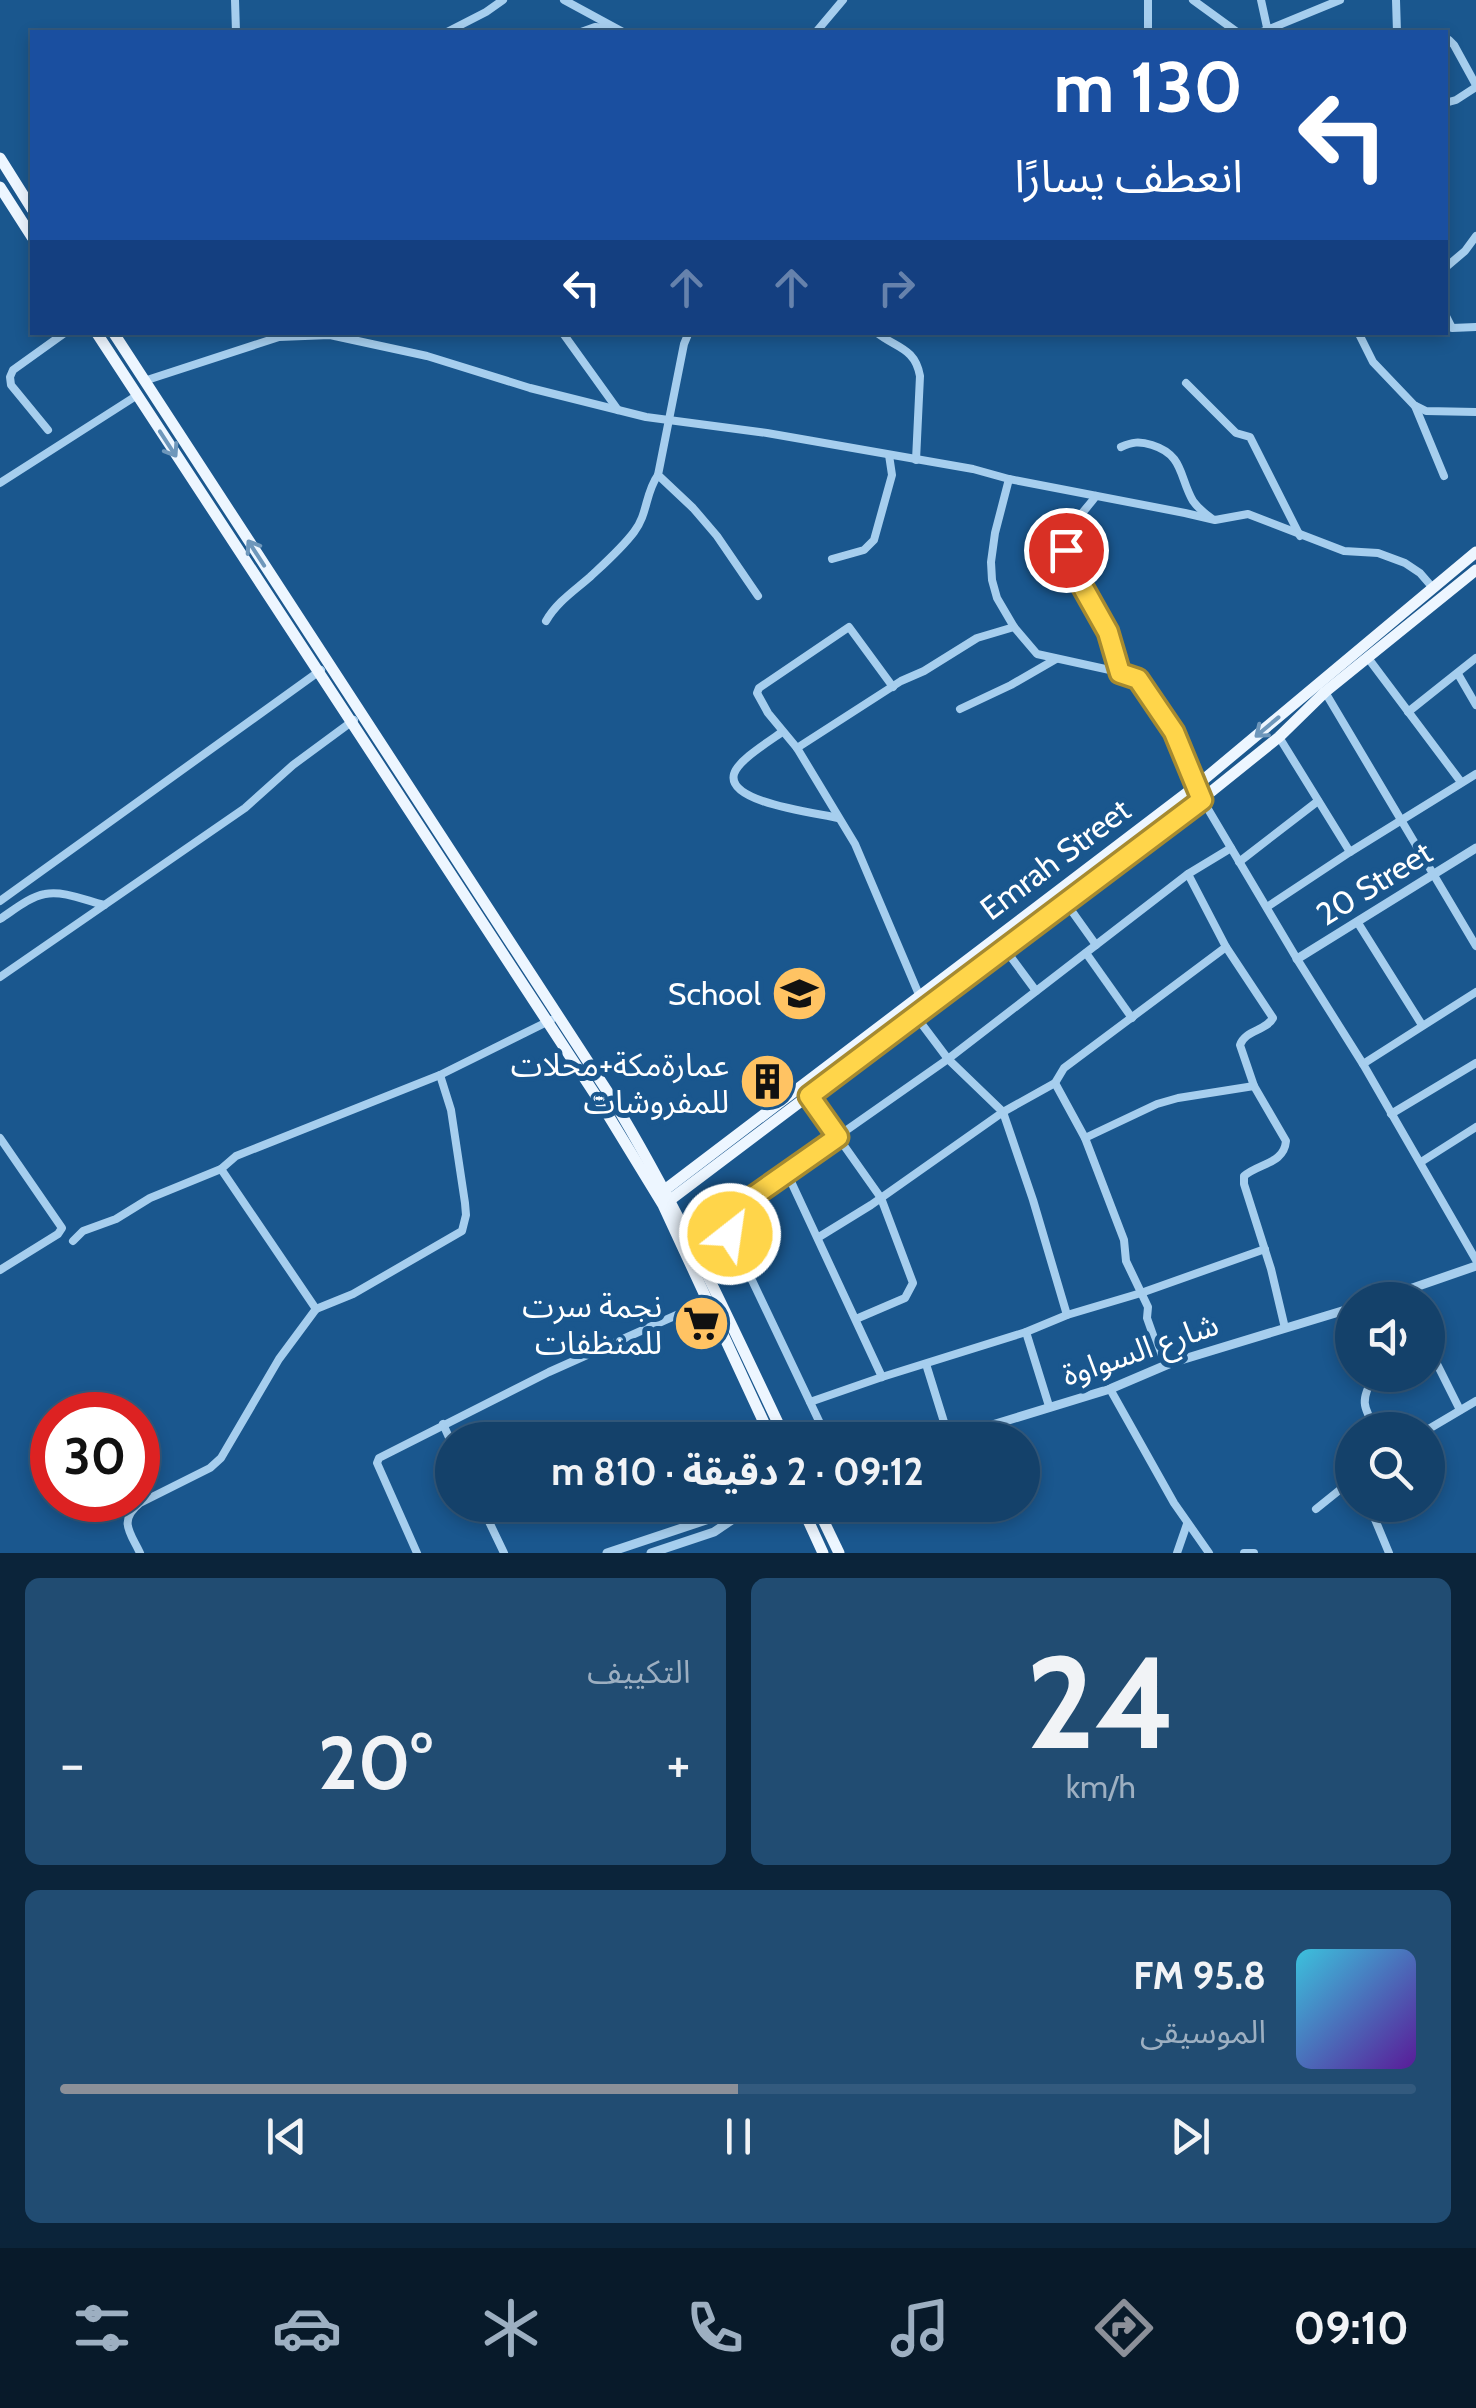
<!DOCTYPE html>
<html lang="ar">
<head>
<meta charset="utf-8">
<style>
	:root { --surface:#14416a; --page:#214c72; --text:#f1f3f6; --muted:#9dafc1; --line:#335a7e; --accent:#8c9099 }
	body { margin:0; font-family:Cabin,"Noto Sans Arabic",sans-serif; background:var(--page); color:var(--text); direction:rtl; height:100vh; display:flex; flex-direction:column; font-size:38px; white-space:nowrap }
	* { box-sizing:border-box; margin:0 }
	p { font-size:32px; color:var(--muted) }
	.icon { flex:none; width:55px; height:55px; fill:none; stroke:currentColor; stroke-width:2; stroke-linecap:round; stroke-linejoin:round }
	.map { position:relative; height:1553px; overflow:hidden; direction:ltr }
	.sheet { display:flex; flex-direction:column; gap:25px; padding:25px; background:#0b243a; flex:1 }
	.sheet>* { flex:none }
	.hud { position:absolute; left:30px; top:30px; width:1418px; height:305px; border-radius:0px; box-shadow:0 5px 15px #0003,0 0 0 2px var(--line); direction:rtl; background:#1a4fa0; color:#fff; overflow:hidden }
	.buttons { position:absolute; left:1335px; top:1282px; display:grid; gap:20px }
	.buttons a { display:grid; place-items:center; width:110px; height:110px; border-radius:50%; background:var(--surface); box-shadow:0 5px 15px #0003,0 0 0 2px var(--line); font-size:50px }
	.speed { position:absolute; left:30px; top:1392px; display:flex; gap:20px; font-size:50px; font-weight:700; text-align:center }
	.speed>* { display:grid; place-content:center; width:130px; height:130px; border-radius:50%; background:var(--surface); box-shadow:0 5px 15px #0003,0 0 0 2px var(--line); line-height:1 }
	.speed .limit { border:15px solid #d22; background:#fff; color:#111 }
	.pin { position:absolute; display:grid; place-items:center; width:85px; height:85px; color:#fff; margin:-42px; border:5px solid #fff; border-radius:50%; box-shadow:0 2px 10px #0007 }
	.me { position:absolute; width:110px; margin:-55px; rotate:30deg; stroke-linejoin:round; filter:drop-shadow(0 0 8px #0008) }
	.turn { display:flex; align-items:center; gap:35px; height:210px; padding:0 40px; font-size:45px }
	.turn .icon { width:130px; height:130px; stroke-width:2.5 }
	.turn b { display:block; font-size:70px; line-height:85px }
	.lanes { display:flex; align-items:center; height:95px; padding:0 40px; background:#0003; justify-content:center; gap:50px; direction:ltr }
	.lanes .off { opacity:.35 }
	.big { font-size:75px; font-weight:700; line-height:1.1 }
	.sheet .card { flex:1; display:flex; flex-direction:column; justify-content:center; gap:15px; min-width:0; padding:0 35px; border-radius:15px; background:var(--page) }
	.sheet .dial { align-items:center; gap:0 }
	.dial b { font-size:130px; line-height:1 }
	.song { display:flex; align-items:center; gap:30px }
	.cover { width:120px; height:120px; border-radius:15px; background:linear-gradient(135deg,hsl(190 70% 55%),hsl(270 70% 35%)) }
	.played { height:10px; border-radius:5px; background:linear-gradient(90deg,var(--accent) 50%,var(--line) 50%) }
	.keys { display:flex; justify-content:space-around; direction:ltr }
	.heat { display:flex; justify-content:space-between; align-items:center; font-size:55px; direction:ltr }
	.sheet .tiles { flex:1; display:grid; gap:25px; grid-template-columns:1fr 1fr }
	.card:last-child { grid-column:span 2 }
	.trip { position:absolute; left:435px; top:1422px; width:605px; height:100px; border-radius:50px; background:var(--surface); box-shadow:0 5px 15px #0003,0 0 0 2px var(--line); font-weight:700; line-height:100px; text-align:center; direction:rtl }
	.tabs { display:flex; height:160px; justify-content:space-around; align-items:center; background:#081a2a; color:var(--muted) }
	.tabs .icon { width:70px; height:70px }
	.tabs .on { color:var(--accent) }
	.tabs b { font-size:45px; color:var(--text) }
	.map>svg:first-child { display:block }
</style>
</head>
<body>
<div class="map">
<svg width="1476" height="1553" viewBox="0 0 1476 1553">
	<rect width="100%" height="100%" fill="#1a578e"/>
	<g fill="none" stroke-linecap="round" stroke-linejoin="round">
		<!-- minor -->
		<g stroke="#a6ceee" stroke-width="8">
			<path d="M 235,0 L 236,32"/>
			<path d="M 564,0 L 623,32"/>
			<path d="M 1193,0 L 1237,32"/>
			<path d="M 1261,0 L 1268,32"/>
			<path d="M 1396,0 L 1397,32"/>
			<path d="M 447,32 L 486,12 L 503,0"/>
			<path d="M 581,32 L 595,27 L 609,28"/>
			<path d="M 816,32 L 843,0"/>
			<path d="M 1148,32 L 1148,0"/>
			<path d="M 1262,32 L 1340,0"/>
			<path d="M 1445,41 L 1449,40 L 1454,45 L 1476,85"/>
			<path d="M 1445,103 L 1456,100 L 1476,87"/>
			<path d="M 1445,268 L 1465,251 L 1476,236"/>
			<path d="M 1445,314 L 1452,328 L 1476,327"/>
			<path d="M 562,332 L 618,410"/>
			<path d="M 689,332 L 684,344 L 658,475 L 693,508 L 717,536 L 758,596"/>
			<path d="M 876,332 C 895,348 915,347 920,376 L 916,460"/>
			<path d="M 1358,332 L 1373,362 L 1414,405 L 1426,411 L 1476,412"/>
			<path d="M 144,381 L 279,337 L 330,335 L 427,356 L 530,388 L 646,417 L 767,433 L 973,469 L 1009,479 L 1185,513 L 1215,520 L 1248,514 L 1344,551 L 1378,553 L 1405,563 L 1420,573 L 1433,588"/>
			<path d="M 1186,383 L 1236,433 L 1250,437 L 1300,536"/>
			<path d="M 1415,406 L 1444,476"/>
			<path d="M 48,430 L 11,385 L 10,377 L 13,370 L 66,332"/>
			<path d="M 1121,447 C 1132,442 1139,441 1152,445 C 1184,455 1179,477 1193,501 C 1198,508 1204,513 1211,518"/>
			<path d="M 1009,479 L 995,533 L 991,562 L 992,580 L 997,598 L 1014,627 L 1037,654 L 1128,674 L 1137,679 L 1174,732 L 1202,799 L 1297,959 L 1363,1064 L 1476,1260"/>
			<path d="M 0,483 L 136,396"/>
			<path d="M 1096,496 C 1089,506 1064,532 1063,541 C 1063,562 1097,606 1106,627 C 1113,641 1116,657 1120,673"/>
			<path d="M 832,559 L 864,550 L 874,540 L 892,475 L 889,455"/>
			<path d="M 546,621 C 557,602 574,591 590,577 C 605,563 622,548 634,532 C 648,514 645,493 658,475"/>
			<path d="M 1368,658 L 1461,782"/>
			<path d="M 1458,674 L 1476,705"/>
			<path d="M 893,687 L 849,627 L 759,688 L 757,693 L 768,713 L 797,748 L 855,844 L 920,997"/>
			<path d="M 1325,692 L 1476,946"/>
			<path d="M 960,709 L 1011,685 L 1056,659"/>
			<path d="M 1408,712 L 1476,658"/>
			<path d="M 782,732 C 770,741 738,760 734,774 C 726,803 818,813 838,818"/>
			<path d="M 1279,737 L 1350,852"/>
			<path d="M 797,748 L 901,681 L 924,671 L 977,638 L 1014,627"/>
			<path d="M 1239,862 L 1318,801"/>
			<path d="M 0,901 L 321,670"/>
			<path d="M 1066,903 L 1096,945"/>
			<path d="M 1267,907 L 1350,852 L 1476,774"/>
			<path d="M 0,919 C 14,910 29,897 45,894 C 63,890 87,901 104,905"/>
			<path d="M 1358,923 L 1422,1025"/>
			<path d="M 1226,947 L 1273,1018 C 1266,1031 1245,1030 1240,1045 L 1254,1086 L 1286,1141 C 1284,1164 1259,1163 1244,1176 L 1244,1184 L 1271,1269 L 1285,1328"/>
			<path d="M 1005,949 L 1036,991"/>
			<path d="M 1086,953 L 1132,1018"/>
			<path d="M 0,977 L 245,808 L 293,765 L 354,720"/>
			<path d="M 915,1015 L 948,1059 L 1003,1112 L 1033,1200 L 1067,1315"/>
			<path d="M 1363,1064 L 1476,992"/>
			<path d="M 1055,1083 L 1085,1138 L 1124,1240 L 1126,1261 L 1148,1307 L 1147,1318 L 1159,1352 L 1171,1363"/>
			<path d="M 809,1096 L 881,1198 L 913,1283 L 905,1298 L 856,1319"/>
			<path d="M 1391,1114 L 1476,1063"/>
			<path d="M 0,1138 L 62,1228 L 58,1234 L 0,1270"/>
			<path d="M 1085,1138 L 1157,1104 L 1178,1098 L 1254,1086"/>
			<path d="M 1421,1162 L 1476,1127"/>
			<path d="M 787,1173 L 882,1377"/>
			<path d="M 819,1237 L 871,1205 L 1003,1112 L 1055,1083 L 1064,1068 L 1226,947 L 1188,874"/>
			<path d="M 73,1241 L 83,1231 L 116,1219 L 150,1198 L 221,1169 L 236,1156 L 440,1075 L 551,1020"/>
			<path d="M 316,1309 L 353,1294 L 462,1231 L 466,1215 L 465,1203 L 451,1110 L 440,1075"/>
			<path d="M 1026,1332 L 1049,1406"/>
			<path d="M 1428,1346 L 1460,1410"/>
			<path d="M 926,1364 L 949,1438"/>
			<path d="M 1375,1375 C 1360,1399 1362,1407 1377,1430"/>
			<path d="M 1110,1389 L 1174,1503 L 1209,1553"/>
			<path d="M 810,1402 L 882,1377 L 1026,1332 L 1067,1315 L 1141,1293 L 1265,1249"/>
			<path d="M 443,1424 L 452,1444"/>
			<path d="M 1427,1430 L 1476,1401"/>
			<path d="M 828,1440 L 730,1234 L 726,1220 L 734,1209 L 948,1059 L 1188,874 L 1231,848"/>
			<path d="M 481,1505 L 504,1553"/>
			<path d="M 1369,1505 L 1389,1553"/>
			<path d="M 1316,1509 L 1352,1480"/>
			<path d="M 140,1553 C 130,1532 118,1521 140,1503 L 210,1468 L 221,1458 L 279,1359 L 316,1309 L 221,1169"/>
			<path d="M 417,1553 L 377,1463 L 379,1458 L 549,1372 L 708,1301"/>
			<path d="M 1177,1553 L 1187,1524"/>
			<path d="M 1244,1553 L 1254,1553"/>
		</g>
		<!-- tertiary -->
		<g stroke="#a6ceee" stroke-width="9">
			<path d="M 1297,959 L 1476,848"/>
			<path d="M 1378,1300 L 1476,1266"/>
			<path d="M 943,1440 L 1110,1389 L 1171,1363 L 1352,1308"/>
			<path d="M 607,1553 L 751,1505"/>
			<path d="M 651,1553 L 714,1532 L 748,1509"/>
		</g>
		<!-- primary -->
		<g stroke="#edf6ff" stroke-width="11">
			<path d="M 0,158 L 32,209"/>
			<path d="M 0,187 L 32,237"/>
			<path d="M 96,332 L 600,1102 L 663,1205 L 772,1440"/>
			<path d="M 113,332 L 611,1097 C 678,1207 731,1324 786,1440"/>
			<path d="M 662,1192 L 1196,786 L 1476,552"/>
			<path d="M 666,1203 L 1202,799 L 1279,737 L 1325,692 L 1476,570"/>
			<path d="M 801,1505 L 823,1553"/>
			<path d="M 816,1505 L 839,1553"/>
		</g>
	</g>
	<!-- one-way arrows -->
	<defs><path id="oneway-shaft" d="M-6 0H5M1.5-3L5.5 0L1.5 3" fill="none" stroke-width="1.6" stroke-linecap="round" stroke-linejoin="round" transform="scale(2.5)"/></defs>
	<g stroke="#6e97bb">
		<use href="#oneway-shaft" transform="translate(168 444) rotate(57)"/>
		<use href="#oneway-shaft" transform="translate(256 553) rotate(-123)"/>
		<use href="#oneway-shaft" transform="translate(1267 727) rotate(140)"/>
	</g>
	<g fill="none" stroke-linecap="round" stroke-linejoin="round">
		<defs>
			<path id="route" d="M 730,1234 L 726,1220 L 734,1210 L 838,1137 L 809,1096 L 1202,800 L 1174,732 L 1138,679 L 1120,673 L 1108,632 L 1072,568 L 1066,550"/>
		</defs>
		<!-- route casing -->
		<use href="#route" stroke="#a68a30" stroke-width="25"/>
		<!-- route -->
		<use href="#route" stroke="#ffd54a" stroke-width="18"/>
	</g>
	<!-- icons -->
	<defs>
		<symbol id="school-disc" viewBox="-11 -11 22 22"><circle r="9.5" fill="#ffc363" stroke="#1a578e"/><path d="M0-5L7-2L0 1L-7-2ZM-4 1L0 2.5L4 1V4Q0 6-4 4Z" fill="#111"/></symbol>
		<symbol id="building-disc" viewBox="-11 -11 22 22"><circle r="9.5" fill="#ffc363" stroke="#1a578e"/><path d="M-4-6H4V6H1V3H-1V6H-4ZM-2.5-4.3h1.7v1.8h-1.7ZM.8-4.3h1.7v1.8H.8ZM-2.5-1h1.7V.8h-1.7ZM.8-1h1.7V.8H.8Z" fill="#111"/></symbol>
		<symbol id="supermarket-disc" viewBox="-11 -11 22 22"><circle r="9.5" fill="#ffc363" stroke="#1a578e"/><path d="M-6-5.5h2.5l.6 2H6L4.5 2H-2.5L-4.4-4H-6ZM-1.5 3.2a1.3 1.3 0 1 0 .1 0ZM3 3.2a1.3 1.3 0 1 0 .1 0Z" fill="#111"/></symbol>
	</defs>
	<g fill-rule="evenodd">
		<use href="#school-disc" x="768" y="962" width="63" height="63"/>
		<use href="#building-disc" x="736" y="1050" width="63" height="63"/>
		<use href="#supermarket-disc" x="670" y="1292" width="63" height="63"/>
	</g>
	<g text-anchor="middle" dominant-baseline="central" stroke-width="10" stroke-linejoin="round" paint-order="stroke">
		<!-- street labels -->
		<g font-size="32" fill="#fff" stroke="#1a578e">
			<text transform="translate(1055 859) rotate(-37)">Emrah Street</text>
			<text transform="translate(1374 883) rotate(-32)">20 Street</text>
			<text transform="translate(1140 1349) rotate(-19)">شارع السواوة</text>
		</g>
		<!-- poi labels -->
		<g font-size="32" fill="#fff" stroke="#1a578e" text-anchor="end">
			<text x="761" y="993">School</text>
			<text x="729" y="1064">عمارةمكة+محلات<tspan x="729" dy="37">للمفروشات</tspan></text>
			<text x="662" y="1305">نجمة سرت<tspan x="662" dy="37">للمنظفات</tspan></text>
		</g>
	</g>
</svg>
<div class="buttons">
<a><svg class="icon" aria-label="sound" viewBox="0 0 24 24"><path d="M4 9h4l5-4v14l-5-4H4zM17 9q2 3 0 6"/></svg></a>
<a><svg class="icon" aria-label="search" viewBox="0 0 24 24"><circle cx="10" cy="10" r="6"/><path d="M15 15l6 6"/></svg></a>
</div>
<div class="speed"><div class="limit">30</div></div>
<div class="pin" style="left:1066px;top:550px;background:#d93025"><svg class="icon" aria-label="arrive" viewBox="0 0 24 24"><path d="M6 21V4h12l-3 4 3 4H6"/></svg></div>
<svg class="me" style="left:730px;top:1234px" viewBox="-20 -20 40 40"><circle r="17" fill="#ffd54a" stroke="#fff" stroke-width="3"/><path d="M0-11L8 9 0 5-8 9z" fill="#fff"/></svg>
<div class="trip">09:12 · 2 دقيقة · 810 m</div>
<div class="hud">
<div class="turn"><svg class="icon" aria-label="left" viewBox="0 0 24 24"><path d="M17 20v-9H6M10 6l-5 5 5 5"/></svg><div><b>130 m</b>انعطف يسارًا</div></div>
<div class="lanes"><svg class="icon" aria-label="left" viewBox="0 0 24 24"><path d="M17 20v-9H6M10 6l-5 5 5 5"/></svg><svg class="icon off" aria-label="ahead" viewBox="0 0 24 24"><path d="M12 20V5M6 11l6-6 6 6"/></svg><svg class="icon off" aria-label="ahead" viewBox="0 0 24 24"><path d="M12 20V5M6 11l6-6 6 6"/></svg><svg class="icon off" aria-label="right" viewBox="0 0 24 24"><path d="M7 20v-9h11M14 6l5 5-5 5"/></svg></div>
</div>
</div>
<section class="sheet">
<div class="tiles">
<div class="card dial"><b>24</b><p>km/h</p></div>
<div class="card"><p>التكييف</p>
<div class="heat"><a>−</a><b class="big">20°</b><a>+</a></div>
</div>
<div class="card">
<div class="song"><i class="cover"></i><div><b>95.8 FM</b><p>الموسيقى</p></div></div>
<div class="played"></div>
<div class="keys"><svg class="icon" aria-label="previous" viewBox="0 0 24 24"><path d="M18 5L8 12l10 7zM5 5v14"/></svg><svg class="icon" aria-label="pause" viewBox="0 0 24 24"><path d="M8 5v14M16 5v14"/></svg><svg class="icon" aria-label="next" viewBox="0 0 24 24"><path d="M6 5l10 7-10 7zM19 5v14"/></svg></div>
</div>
</div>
</section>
<nav class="tabs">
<b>09:10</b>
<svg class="icon on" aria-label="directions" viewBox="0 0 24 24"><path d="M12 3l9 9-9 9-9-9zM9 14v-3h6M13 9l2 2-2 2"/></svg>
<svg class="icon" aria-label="music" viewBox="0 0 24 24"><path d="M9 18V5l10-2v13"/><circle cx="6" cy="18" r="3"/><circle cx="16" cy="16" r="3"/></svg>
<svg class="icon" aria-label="phone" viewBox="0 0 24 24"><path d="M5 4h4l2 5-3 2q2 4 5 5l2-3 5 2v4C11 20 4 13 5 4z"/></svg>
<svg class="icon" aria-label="climate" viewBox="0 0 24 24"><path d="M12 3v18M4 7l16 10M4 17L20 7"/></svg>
<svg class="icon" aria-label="car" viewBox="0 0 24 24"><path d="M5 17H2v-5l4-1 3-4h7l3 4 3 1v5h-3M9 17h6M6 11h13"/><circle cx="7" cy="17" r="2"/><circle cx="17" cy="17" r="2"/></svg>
<svg class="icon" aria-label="filters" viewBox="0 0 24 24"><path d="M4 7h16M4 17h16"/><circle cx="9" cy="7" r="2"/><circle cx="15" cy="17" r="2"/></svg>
</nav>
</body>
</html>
